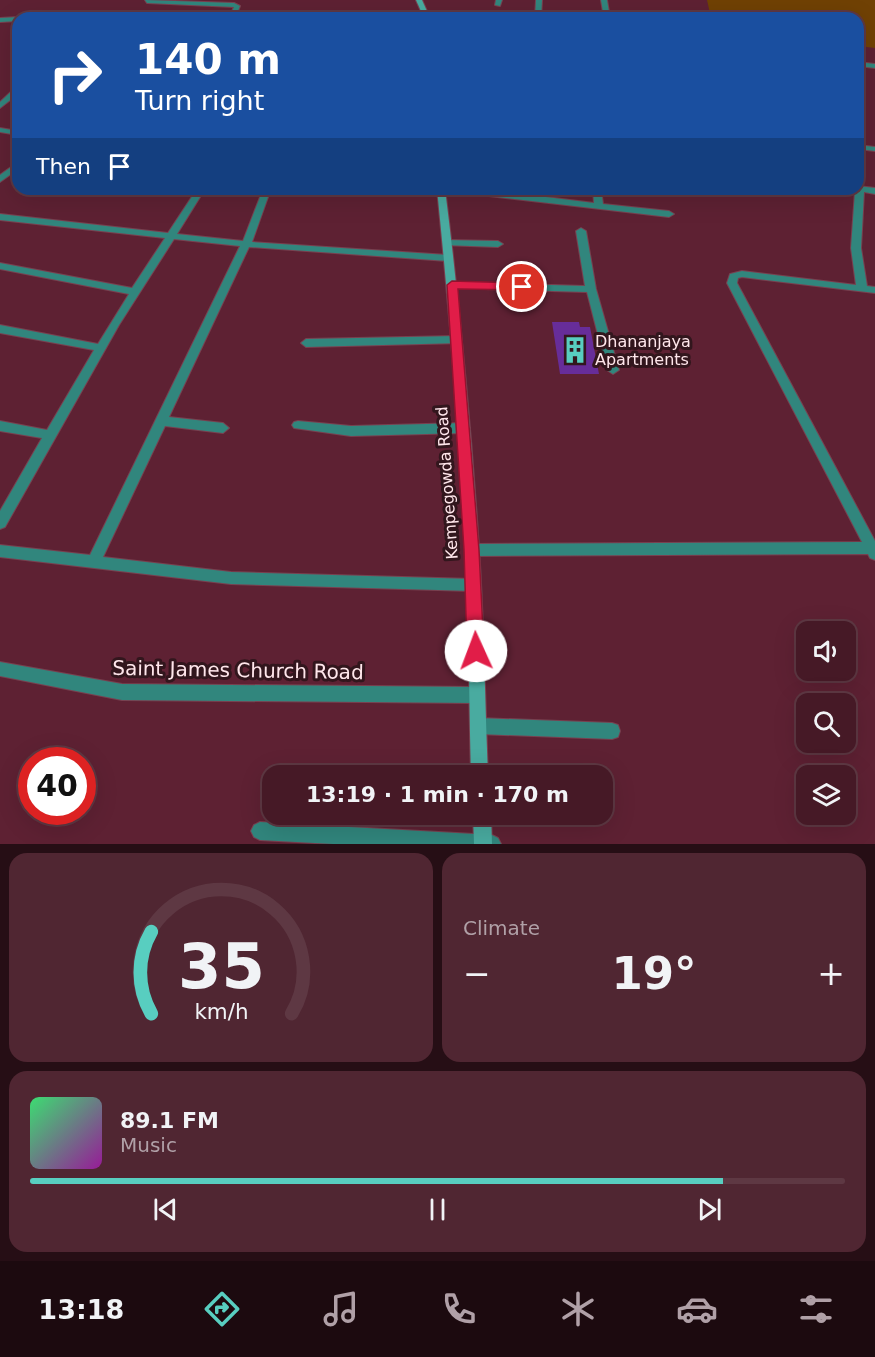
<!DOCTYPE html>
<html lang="en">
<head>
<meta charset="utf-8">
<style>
	:root { --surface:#461926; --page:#502632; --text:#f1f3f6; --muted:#b0a0a7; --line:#5e3843; --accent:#58cec0 }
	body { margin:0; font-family:"DejaVu Sans",sans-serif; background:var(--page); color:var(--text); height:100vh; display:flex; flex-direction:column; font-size:22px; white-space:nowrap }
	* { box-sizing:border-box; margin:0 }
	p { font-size:20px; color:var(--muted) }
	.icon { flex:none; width:33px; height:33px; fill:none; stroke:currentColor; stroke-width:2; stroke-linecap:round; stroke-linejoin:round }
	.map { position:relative; height:844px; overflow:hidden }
	.drawer { display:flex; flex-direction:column; gap:9px; padding:9px; background:#260e15; flex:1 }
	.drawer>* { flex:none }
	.hud { position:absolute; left:12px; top:12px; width:852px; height:183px; border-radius:18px; box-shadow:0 6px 24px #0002,0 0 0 2px var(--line); background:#1a4fa0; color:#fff; overflow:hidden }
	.fabs { position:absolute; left:796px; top:621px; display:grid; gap:12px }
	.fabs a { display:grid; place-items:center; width:60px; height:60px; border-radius:12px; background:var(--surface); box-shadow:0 6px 24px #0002,0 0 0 2px var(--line); font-size:30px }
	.speed { position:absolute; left:18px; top:747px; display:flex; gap:12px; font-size:30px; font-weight:700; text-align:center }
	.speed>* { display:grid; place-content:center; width:78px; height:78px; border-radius:50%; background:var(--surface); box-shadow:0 6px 24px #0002,0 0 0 2px var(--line); line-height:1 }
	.speed .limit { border:9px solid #d22; background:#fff; color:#111 }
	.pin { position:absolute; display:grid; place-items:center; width:51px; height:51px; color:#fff; margin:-26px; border:3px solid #fff; border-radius:50%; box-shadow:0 2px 6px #0007 }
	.me { position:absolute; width:66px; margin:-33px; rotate:358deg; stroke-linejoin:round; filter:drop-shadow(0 0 4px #0008) }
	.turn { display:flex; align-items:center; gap:21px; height:126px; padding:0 24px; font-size:27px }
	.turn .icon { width:78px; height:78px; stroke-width:2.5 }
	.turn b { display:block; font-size:42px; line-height:51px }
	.then { display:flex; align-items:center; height:57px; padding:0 24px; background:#0003; gap:12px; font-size:22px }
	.big { font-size:45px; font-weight:700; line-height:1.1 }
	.drawer .card { flex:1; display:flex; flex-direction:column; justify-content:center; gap:9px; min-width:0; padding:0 21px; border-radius:18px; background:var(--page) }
	.drawer .dial { align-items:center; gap:0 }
	.dial svg { height:156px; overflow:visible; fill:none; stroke:var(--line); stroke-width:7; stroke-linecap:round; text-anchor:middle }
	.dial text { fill:var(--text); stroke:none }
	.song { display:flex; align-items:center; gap:18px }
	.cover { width:72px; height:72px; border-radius:9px; background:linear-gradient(135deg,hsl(140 70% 55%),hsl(300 70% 35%)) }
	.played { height:6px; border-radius:3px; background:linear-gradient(90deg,var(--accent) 85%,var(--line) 85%) }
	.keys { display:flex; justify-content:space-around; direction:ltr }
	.heat { display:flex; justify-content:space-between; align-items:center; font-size:33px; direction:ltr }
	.drawer .tiles { flex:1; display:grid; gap:9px; grid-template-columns:1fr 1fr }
	.card:last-child { grid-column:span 2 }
	.trip { position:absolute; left:262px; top:765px; width:351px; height:60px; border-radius:18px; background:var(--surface); box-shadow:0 6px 24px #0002,0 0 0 2px var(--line); font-weight:700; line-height:60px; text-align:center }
	.menu { display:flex; height:96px; justify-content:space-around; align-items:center; background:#1c0a0f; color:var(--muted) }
	.menu .icon { width:42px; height:42px }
	.menu .selected { color:var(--accent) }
	.menu b { font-size:27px; color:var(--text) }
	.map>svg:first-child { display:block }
</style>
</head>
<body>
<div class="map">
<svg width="875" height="844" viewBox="0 0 875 844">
	<rect width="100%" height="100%" fill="#5e2133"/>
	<!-- green -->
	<path fill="#704104" d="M 707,0 L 875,0 L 875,48 L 858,46 L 858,18 L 711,18 Z"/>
	<!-- building -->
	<path fill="#672d99" d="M 552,322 L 579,322 L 580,327 L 590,327 L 599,374 L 560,374 Z"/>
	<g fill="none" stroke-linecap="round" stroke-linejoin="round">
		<defs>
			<g id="street">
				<path d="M 145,0 L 234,3 L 240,6 L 235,18 L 229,18 L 234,7 L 147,3 Z"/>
				<path d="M 496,0 L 502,0 L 500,6 L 495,5 Z"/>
				<path d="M 536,0 L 542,0 L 541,18 L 535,18 Z"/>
				<path d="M 601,0 L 607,0 L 610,18 L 604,18 Z"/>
				<path d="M 0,18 L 18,17 L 20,18 L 18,18 L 18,21 L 0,22 Z"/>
				<path d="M 858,62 L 875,64 L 875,68 L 858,66 Z"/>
				<path d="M 15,88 L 18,88 L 18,94 L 0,108 L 0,102 Z"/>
				<path d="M 0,128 L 18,131 L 18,135 L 0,132 Z"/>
				<path d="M 858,145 L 875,147 L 875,151 L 858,149 Z"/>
				<path d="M 18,162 L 18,169 L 0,182 L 0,175 Z"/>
				<path d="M 858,186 L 875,188 L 875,194 L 864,192 L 861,248 L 867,286 L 875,287 L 875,293 L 742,277 L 738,278 L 737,283 L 875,541 L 875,560 L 870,558 L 868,554 L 472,556 L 467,554 L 465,550 L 467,546 L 472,544 L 862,542 L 727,283 L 730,274 L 742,271 L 856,285 L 851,248 L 855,191 L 853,189 L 858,189 Z"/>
				<path d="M 197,189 L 205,189 L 177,234 L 243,241 L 260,197 L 264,194 L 268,197 L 252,242 L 448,255 L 453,258 L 448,261 L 249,247 L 169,417 L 223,423 L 229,428 L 223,433 L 165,426 L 103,557 L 231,572 L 473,579 L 478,581 L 480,585 L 478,589 L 473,591 L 231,584 L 0,557 L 0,545 L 90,555 L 240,246 L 174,239 L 119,325 L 5,527 L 0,529 L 0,511 L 42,438 L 0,431 L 0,421 L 47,430 L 94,350 L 0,333 L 0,325 L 98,344 L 129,294 L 0,269 L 0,263 L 132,288 L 165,238 L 0,220 L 0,214 L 168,233 Z"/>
				<path d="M 441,189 L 489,190 L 594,203 L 593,189 L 601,189 L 603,204 L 669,211 L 674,214 L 669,217 L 489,196 L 438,194 L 437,192 Z"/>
				<path d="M 581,228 L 586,231 L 596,289 L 619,370 L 613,374 L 607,370 L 587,292 L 452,288 L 447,285 L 452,282 L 585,286 L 576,231 Z"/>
				<path d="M 446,240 L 498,241 L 503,244 L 498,247 L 443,245 L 443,241 Z"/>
				<path d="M 457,336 L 461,337 L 462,340 L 461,343 L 306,347 L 301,343 L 306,339 Z"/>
				<path d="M 298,421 L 351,426 L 464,423 L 470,428 L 464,433 L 351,436 L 294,428 L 292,425 L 294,422 Z"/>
				<path d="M 0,662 L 122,684 L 477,687 L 483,690 L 485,695 L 483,700 L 477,703 L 122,700 L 0,676 Z"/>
				<path d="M 478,718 L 612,723 L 618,725 L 620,731 L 618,737 L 612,739 L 478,734 L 472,732 L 470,726 L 472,720 Z"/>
				<path d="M 260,822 L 492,835 L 498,838 L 501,844 L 333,844 L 260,840 L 254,837 L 251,831 L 254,825 Z"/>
			</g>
			<g id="secondary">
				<path d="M 416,0 L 422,0 L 430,18 L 424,18 Z"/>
				<path d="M 437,189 L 445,189 C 460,308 471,428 479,548 C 484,623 485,700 488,776 L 471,776 C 469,700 469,624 465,548 C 459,428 449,308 437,189 Z"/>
				<path d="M 473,814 L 491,814 L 492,844 L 474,844 Z"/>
			</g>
		</defs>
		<!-- street casing -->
		<use href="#street" stroke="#784150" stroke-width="2"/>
		<!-- secondary casing -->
		<use href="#secondary" stroke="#784150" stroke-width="2"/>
		<!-- street -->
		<use href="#street" fill="#31867d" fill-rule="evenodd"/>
		<!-- secondary -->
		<use href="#secondary" fill="#49aba0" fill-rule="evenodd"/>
	</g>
	<!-- route -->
	<path fill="#e11d48" stroke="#92132f" stroke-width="1.5" d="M 452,281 L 522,283 L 527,287 L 522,290 L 458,289 L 479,550 L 484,651 L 482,657 L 476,659 L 469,657 L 467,651 L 464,550 L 447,285 Z"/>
	<!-- icons -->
	<defs>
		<symbol id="building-bare" viewBox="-9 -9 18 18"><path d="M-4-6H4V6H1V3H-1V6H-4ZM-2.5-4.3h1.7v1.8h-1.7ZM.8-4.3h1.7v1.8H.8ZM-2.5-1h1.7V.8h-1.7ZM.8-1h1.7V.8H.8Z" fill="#58cec0" stroke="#32161d" stroke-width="2.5" paint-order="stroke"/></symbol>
	</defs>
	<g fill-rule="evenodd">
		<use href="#building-bare" x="556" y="331" width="38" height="38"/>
	</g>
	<g text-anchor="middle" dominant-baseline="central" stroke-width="6" stroke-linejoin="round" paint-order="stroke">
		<!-- poi labels -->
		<g font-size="16" fill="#ffe6eb" stroke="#32161d" text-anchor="start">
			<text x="595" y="341">Dhananjaya<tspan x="595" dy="18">Apartments</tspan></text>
		</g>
		<!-- street labels -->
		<g font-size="16" fill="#ffe6eb" stroke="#32161d">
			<text transform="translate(447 483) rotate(-94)">Kempegowda Road</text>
		</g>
		<!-- near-street labels -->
		<g font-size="20" fill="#ffe6eb" stroke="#32161d">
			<text transform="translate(238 670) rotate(1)">Saint James Church Road</text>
		</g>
	</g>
</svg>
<div class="fabs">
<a><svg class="icon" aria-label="sound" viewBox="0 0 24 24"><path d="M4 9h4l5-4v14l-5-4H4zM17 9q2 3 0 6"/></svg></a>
<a><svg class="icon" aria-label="search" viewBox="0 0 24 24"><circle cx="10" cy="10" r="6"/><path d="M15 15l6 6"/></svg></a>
<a><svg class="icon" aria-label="layers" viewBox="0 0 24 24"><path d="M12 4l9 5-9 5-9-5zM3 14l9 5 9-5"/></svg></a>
</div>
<div class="speed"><div class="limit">40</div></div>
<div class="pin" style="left:522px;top:287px;background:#d93025"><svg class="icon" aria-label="arrive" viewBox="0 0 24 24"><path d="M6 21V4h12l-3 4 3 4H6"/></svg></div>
<svg class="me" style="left:476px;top:651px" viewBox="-20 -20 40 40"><circle r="19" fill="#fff"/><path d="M0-13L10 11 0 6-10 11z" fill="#e11d48"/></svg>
<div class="trip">13:19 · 1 min · 170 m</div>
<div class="hud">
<div class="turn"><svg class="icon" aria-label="right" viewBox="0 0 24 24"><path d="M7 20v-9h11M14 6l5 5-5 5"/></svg><div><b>140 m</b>Turn right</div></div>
<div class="then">Then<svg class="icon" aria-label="arrive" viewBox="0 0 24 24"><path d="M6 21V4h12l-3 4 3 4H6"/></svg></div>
</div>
</div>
<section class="drawer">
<div class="tiles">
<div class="card dial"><svg viewBox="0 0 100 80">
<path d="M14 69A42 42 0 1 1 86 69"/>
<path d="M14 69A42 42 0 0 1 14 27" stroke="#58cec0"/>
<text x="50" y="56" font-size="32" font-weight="700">35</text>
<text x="50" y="72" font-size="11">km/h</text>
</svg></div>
<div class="card"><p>Climate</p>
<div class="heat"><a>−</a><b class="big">19°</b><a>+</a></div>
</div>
<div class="card">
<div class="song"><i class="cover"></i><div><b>89.1 FM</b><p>Music</p></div></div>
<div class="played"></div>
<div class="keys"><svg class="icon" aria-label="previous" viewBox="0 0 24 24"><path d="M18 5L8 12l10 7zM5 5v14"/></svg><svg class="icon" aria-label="pause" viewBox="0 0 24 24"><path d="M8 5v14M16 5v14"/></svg><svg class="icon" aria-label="next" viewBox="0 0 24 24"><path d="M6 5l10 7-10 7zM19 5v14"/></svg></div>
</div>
</div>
</section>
<nav class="menu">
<b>13:18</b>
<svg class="icon selected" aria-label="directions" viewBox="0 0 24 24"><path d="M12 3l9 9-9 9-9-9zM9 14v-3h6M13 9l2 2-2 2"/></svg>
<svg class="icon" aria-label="music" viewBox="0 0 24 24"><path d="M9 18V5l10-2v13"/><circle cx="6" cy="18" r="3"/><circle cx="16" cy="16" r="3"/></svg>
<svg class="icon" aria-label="phone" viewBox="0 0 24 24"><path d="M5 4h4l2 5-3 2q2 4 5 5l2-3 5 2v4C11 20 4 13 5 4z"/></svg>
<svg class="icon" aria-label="climate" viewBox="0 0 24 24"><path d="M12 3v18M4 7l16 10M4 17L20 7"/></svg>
<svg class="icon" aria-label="car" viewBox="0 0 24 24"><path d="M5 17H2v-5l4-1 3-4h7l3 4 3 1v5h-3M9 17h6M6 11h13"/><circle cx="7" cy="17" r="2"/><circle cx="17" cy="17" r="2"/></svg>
<svg class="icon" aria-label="filters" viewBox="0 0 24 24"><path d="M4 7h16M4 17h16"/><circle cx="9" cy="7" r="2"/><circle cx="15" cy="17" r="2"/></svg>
</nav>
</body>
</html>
